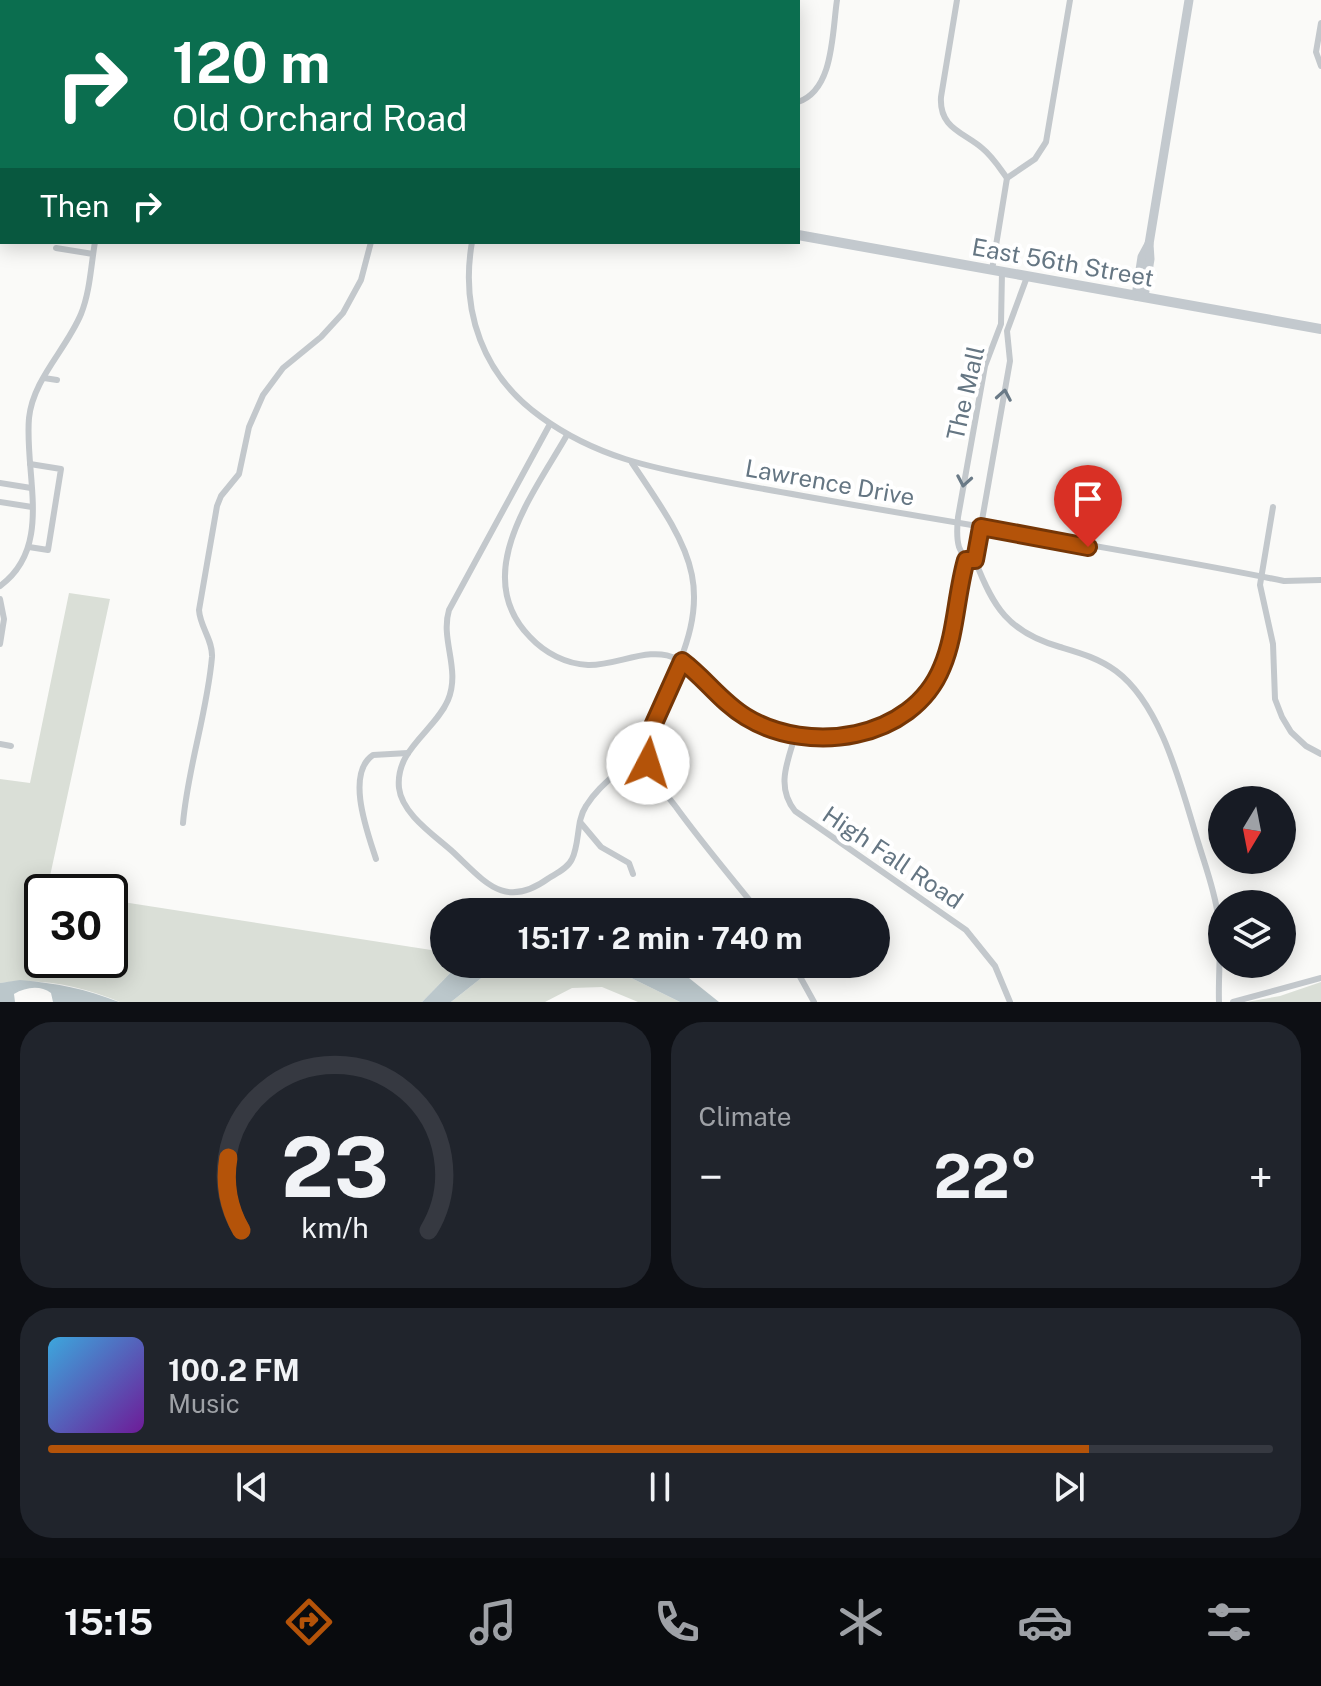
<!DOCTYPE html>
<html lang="en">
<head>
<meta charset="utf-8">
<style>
	:root { --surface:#171b24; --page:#20242c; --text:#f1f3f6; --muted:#9ea1a6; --line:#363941; --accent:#b45309 }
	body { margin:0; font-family:"Public Sans",sans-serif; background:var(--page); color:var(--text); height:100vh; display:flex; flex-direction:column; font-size:30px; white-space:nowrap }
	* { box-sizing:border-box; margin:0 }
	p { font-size:26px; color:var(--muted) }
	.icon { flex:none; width:44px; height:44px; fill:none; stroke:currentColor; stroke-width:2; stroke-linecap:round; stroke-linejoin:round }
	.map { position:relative; height:1002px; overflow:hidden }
	.sheet { display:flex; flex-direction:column; gap:20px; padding:20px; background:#0d0f14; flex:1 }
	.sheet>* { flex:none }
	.banner { position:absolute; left:0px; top:0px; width:800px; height:244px; box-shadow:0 4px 20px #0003; background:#0b6e4f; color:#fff; overflow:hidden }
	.needle { width:52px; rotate:190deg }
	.tools { position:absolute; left:1208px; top:786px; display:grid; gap:16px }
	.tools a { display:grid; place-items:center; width:88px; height:88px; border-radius:50%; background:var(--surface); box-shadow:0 4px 20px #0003; font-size:40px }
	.speed { position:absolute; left:24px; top:874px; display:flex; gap:16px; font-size:40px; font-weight:700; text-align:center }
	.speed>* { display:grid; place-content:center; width:104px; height:104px; border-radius:50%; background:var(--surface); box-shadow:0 4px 20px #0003; line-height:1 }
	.speed .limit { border:4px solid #111; border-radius:12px; background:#fff; color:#111 }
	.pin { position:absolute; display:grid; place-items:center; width:68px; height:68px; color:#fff; margin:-82px -34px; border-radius:50% 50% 50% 0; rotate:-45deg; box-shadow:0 0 8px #0007 }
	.pin .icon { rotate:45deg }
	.me { position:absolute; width:88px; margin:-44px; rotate:5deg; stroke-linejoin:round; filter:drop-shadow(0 0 6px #0008) }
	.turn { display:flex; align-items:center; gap:28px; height:168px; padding:0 40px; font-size:36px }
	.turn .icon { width:104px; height:104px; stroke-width:2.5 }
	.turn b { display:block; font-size:56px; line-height:68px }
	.then { display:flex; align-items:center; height:76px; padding:0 40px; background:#0003; gap:16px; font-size:30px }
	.big { font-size:60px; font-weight:700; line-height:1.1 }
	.sheet .card { flex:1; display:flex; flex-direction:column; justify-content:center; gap:12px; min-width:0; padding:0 28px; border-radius:32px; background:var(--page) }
	.sheet .dial { align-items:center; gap:0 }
	.dial svg { height:208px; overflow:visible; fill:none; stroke:var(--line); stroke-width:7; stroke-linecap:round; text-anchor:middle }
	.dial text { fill:var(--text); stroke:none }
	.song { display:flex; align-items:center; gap:24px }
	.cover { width:96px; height:96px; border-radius:12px; background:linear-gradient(135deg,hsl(200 70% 55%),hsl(280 70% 35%)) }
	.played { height:8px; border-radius:4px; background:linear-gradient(90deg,var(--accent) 85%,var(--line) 85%) }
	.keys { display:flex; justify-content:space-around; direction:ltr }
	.heat { display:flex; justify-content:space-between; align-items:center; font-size:44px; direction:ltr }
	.sheet .tiles { flex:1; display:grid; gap:20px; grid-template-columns:1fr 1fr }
	.card:last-child { grid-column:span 2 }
	.trip { position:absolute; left:430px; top:898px; width:460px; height:80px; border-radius:40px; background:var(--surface); box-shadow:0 4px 20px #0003; font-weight:700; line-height:80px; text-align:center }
	.dock { display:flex; height:128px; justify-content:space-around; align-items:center; background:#090b0e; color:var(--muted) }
	.dock .icon { width:56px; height:56px }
	.dock .current { color:var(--accent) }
	.dock b { font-size:36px; color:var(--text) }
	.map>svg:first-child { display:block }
</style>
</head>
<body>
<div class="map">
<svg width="1321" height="1002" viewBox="0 0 1321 1002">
	<rect width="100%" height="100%" fill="#fafaf8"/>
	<!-- green -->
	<g fill="#dadfd7">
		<path d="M 69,593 L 110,599 L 47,890 L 55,892 L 42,892 L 42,960 L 110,960 L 110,900 L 444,952 L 444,964 L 459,964 L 422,1002 L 120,1002 C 81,986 42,977 0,983 L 0,779 L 30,783 Z"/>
		<path d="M 499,964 L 591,964 L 611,968 L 680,1002 L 638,1002 L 602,987 L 572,988 L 545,1002 L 451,1002 Z"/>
		<path d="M 1321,982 L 1321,1002 L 1247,1002 L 1280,996 Z"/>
	</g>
	<!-- water -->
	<g fill="#bbc7cb">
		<path d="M 459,964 L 499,964 L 451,1002 L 422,1002 Z"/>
		<path d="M 591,964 L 658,964 L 689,978 L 719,1002 L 680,1002 L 611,968 Z"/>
		<path d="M 20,980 C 56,983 86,989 119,1002 L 53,1002 L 51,993 C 40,985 26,987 14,994 L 15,1002 L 0,1002 L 0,983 Z"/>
	</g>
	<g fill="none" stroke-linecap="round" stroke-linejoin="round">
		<!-- street -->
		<g stroke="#c3c8cc" stroke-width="6">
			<path d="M 245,0 L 249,2"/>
			<path d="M 957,0 L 941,97 C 939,128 963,132 982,148 C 992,156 999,167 1007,178"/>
			<path d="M 174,2 L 175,0"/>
			<path d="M 476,2 L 477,0"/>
			<path d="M 597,2 L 597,0"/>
			<path d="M 717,2 L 717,0"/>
			<path d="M 1321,23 L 1316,52 L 1321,66"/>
			<path d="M 0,49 L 2,50"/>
			<path d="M 798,102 C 834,90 832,33 837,0"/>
			<path d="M 0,136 L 2,136"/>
			<path d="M 1007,178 L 1035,159 L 1046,142 L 1070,0"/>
			<path d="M 472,242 C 460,311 483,376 541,417 C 596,457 652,468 716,480 C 762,489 808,497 854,505 C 997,530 1142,552 1284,581 L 1321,580"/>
			<path d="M 56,248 L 93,254"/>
			<path d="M 992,270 L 1007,178"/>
			<path d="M 1027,277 L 1007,331 L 1010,361 L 975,560 C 993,607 1008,632 1060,647 C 1080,653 1098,658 1116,671 C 1163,706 1182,791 1199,845 C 1206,868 1215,892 1218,916 C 1222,944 1218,974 1219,1002"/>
			<path d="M 44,378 L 57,380"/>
			<path d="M 550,424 L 449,610 C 440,640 461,669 448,700 C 435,731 395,749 399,788 C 402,814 434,835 453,852 C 486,883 505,910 549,878 C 557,873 568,868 572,859 C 580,843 576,821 586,806 C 602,780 631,766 647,739"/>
			<path d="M 567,435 C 534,493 469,575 530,637 C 545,653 566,664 588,665 C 617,666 650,645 677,659 C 703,671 721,704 752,720 C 813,751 903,741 939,675 C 950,654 952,627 956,604 C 959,591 965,576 965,563 C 965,558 961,552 959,547 C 956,537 957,527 958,517 L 985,366 L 1001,324 L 1002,272"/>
			<path d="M 632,463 C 696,557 717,589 664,697 C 654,717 642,738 648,761 C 652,778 665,793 676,807 C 702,843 731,877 759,912"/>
			<path d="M 0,483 L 31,488"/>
			<path d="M 0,502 L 32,507"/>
			<path d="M 1273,507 L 1260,585 L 1273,644 L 1275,699 L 1282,717 L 1291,732 L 1306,746 L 1321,754"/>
			<path d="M 29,547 L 48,550 L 61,469 L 30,464"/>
			<path d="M 0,586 C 54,547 24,474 29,418 C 33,379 66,350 81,314 C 90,292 91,265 95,242"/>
			<path d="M 0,599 L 4,619 L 0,644"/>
			<path d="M 795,736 C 787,763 776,787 795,811 L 966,930 L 995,966 L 1010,1002"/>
			<path d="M 0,744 L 11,746"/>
			<path d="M 580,822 L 601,847 L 629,863 L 633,874"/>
			<path d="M 183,823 C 188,766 207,714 212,657 C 213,640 200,627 199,610 L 217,506 L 221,496 L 239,474 L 249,427 L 263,395 L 283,368 L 321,337 L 343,313 L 361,280 L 371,242"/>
			<path d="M 376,859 C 368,834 345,774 373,755 L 408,753"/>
			<path d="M 793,964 L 814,1002"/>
			<path d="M 1233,1002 L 1321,978"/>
		</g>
		<!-- secondary -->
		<g stroke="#c3c9ce" stroke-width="9">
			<path d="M 1136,296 L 1142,257 L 1149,244"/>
			<path d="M 1144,297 L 1150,259 L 1149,244 L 1189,0"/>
		</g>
		<!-- primary -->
		<g stroke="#c3c9ce" stroke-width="10">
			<path d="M 0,89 L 2,90"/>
			<path d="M 0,101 L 2,101"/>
			<path d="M 798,235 L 1321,329"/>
		</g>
	</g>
	<!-- one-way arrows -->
	<defs><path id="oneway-chevron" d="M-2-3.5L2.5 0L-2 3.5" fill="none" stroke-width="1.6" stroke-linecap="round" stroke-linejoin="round" transform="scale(2)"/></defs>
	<g stroke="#6a7a87">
		<use href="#oneway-chevron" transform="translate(1004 395) rotate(-80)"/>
		<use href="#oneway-chevron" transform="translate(964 481) rotate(100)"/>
	</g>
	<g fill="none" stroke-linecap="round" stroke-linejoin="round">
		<defs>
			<path id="route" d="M 648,763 L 647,739 L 682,661 C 705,678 721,702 746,717 C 808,755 912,741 942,667 C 956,634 956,595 966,560 L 975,560 L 981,527 L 1088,547"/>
		</defs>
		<!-- route casing -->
		<use href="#route" stroke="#753606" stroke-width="20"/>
		<!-- route -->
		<use href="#route" stroke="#b45309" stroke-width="14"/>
	</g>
	<g text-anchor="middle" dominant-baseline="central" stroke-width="8" stroke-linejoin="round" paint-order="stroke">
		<!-- street labels -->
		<g font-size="24" fill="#657683" stroke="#fff">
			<text transform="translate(1063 262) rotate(10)">East 56th Street</text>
			<text transform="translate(965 393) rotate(-77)">The Mall</text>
			<text transform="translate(830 482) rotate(10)">Lawrence Drive</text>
			<text transform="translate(893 857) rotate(34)">High Fall Road</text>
		</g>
	</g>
</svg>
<div class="tools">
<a><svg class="needle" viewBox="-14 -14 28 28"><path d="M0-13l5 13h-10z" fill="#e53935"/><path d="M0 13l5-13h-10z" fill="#9ea1a6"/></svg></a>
<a><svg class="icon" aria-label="layers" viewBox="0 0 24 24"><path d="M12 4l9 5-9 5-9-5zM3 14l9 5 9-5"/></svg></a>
</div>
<div class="speed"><div class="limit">30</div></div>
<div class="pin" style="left:1088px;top:547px;background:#d93025"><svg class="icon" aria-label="arrive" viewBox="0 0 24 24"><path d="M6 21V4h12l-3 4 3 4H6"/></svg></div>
<svg class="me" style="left:648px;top:763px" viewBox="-20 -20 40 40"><circle r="19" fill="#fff"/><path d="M0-13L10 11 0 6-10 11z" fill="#b45309"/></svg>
<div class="trip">15:17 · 2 min · 740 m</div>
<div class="banner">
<div class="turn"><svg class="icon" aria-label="right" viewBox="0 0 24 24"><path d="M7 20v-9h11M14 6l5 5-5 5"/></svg><div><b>120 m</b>Old Orchard Road</div></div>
<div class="then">Then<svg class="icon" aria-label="right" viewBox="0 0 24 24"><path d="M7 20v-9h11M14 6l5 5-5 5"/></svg></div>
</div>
</div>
<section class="sheet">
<div class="tiles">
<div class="card dial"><svg viewBox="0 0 100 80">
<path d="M14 69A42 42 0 1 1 86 69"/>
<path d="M14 69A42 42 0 0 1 9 41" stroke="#b45309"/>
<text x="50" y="56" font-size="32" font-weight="700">23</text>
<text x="50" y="72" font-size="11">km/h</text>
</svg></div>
<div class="card"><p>Climate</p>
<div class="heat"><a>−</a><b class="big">22°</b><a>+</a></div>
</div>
<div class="card">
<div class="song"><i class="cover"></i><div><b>100.2 FM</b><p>Music</p></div></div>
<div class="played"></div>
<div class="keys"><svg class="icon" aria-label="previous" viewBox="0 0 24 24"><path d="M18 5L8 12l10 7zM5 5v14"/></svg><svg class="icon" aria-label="pause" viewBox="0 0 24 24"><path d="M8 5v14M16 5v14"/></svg><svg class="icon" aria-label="next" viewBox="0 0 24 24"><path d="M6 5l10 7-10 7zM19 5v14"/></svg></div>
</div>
</div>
</section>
<nav class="dock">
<b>15:15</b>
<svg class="icon current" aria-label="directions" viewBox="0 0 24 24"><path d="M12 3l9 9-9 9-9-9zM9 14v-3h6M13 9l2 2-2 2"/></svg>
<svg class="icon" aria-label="music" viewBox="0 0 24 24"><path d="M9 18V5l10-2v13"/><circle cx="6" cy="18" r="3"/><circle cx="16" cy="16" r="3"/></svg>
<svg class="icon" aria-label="phone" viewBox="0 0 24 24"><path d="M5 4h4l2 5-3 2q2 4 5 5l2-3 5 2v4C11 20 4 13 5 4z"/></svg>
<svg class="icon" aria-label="climate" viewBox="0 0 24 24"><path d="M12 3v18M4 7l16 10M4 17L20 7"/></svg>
<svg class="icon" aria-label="car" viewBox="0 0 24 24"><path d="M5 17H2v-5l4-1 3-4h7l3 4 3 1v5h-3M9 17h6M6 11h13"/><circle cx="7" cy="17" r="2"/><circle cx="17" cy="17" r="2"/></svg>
<svg class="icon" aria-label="filters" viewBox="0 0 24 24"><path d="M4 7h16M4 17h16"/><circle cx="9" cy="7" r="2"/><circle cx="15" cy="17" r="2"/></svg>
</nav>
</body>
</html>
